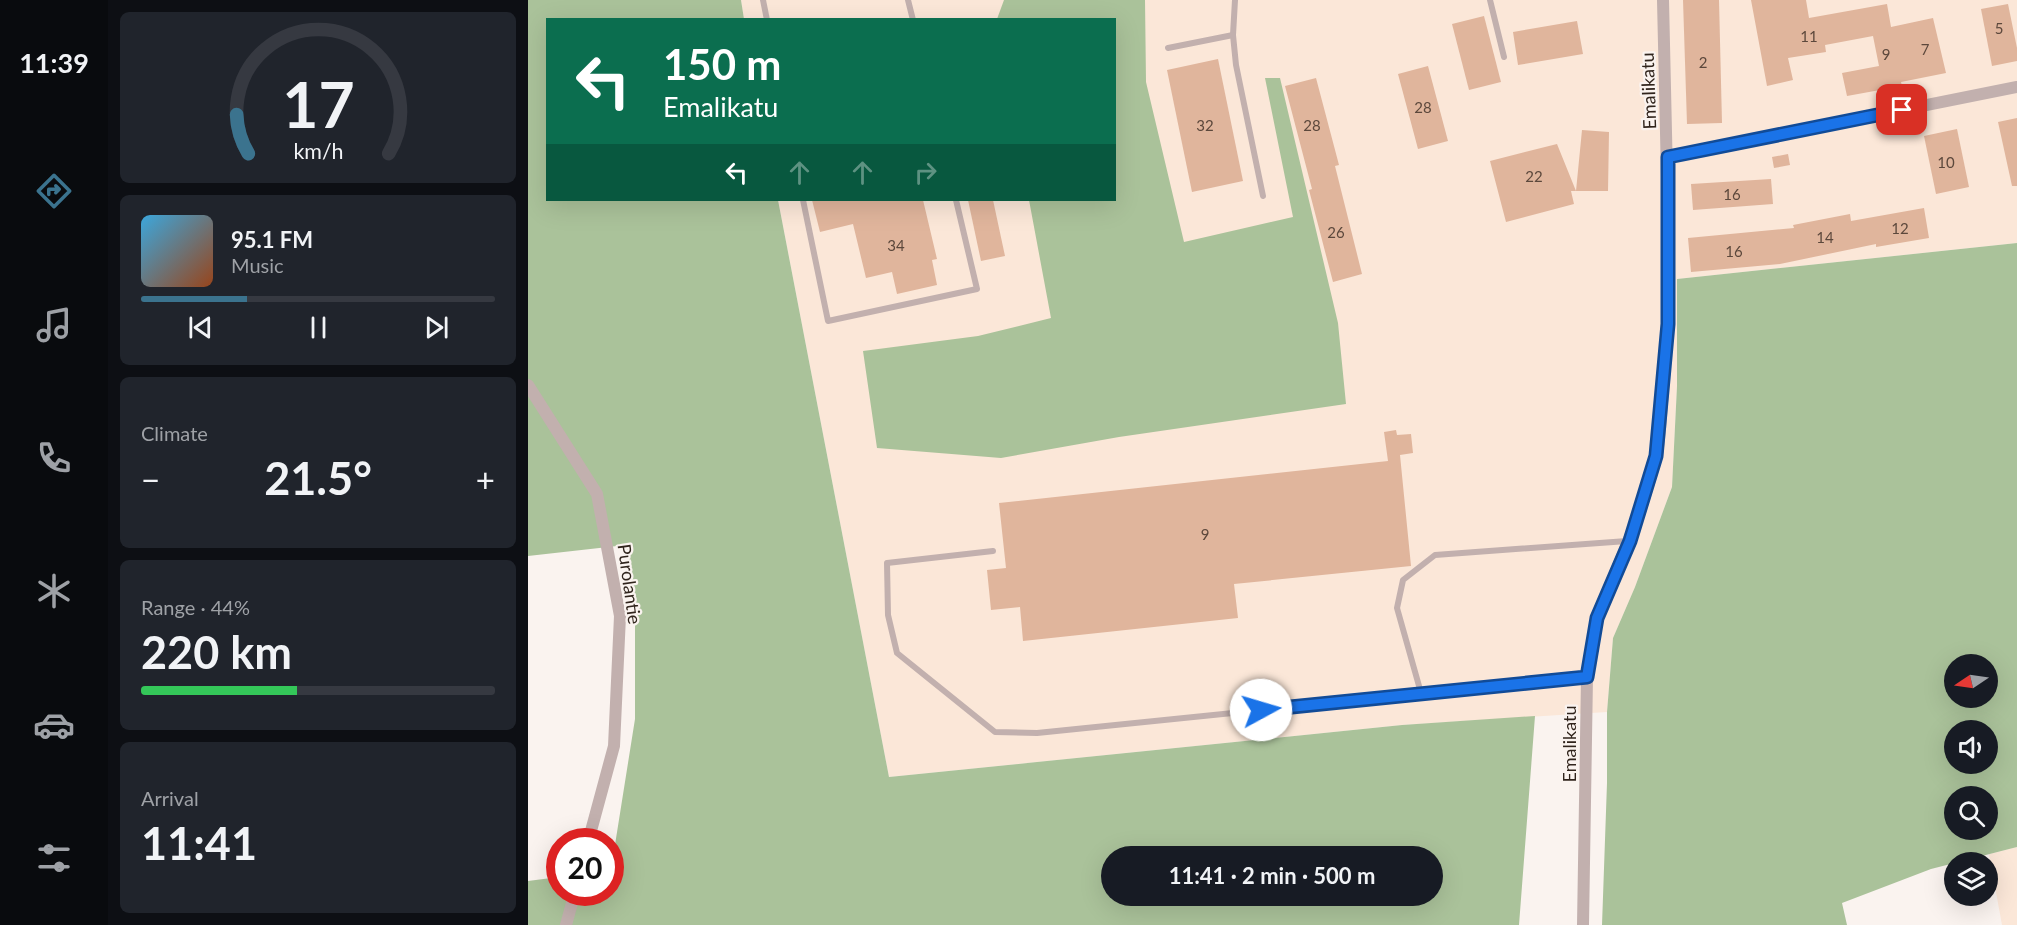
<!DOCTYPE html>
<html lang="en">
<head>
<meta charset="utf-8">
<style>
	:root { --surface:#171b24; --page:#20242c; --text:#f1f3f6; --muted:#9ea1a6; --line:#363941; --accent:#3b738e }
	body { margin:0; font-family:Lato,sans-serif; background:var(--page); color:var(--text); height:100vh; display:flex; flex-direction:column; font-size:22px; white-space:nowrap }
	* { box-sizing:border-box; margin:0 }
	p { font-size:20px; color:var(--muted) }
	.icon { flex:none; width:33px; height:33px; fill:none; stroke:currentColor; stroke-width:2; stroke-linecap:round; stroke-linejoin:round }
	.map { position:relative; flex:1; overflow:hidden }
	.side { display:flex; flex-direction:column; gap:12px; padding:12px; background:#0d0f14; width:420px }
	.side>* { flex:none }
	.guide { position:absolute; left:18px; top:18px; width:570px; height:183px; border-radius:0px; box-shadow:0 6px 24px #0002; background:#0b6e4f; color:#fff; overflow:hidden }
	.needle { width:39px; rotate:257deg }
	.tools { position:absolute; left:1416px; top:654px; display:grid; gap:12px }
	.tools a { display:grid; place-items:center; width:54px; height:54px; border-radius:50%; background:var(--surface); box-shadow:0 6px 24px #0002; font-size:30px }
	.speed { position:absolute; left:18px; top:828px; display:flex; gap:12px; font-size:30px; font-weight:700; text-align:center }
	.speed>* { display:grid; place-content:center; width:78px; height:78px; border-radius:50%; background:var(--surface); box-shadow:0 6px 24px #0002; line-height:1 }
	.speed .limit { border:9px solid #d22; background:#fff; color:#111 }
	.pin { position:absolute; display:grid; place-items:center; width:51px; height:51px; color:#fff; margin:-26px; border-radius:12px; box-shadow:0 3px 9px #0006 }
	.me { position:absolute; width:66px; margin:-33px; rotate:84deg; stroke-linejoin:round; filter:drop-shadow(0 0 4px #0008) }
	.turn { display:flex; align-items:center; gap:21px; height:126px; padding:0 18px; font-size:27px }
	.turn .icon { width:78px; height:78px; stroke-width:2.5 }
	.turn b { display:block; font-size:42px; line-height:51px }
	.lanes { display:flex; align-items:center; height:57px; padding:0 18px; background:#0003; justify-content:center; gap:30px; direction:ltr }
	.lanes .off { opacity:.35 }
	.big { font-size:45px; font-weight:700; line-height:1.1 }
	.side .card { flex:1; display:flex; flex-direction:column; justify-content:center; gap:9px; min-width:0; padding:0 21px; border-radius:9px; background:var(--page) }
	.side .dial { align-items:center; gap:0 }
	.dial svg { height:156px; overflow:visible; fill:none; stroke:var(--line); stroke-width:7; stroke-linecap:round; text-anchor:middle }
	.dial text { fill:var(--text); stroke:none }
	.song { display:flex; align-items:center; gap:18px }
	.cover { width:72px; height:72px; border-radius:9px; background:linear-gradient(135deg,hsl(200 70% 55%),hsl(20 70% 35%)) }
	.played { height:6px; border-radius:3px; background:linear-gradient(90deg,var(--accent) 30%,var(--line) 30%) }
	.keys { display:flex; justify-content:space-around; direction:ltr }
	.heat { display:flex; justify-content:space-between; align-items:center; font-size:33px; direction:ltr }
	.charge { height:9px; border-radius:4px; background:linear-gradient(90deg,#34c759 44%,var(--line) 0) }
	.trip { position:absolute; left:573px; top:846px; width:342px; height:60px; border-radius:30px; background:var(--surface); box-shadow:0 6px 24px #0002; font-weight:700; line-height:60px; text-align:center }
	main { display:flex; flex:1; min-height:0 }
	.dock { display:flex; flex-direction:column; width:108px; justify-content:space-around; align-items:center; background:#090b0e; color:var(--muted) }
	.dock .icon { width:42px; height:42px }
	.dock .current { color:var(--accent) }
	.dock b { font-size:27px; color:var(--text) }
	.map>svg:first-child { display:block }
</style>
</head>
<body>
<main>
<nav class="dock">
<b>11:39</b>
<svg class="icon current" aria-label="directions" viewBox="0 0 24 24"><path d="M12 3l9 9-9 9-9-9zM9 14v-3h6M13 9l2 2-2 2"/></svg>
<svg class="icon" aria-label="music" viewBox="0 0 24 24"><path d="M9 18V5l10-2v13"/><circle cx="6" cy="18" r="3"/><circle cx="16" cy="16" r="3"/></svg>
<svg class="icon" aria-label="phone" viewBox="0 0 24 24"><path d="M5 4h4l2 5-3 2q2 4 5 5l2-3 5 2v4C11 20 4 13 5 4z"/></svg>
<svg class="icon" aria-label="climate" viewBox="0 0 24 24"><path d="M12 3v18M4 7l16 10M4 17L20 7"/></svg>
<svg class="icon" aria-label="car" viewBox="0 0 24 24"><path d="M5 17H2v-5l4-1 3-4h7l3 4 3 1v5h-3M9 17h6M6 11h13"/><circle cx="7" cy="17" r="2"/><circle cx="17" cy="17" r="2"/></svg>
<svg class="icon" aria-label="filters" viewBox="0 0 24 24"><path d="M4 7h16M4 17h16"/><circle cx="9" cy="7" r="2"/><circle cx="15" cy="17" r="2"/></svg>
</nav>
<section class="side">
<div class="card dial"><svg viewBox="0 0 100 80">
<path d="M14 69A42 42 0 1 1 86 69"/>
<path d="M14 69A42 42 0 0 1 8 49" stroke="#3b738e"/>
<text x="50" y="56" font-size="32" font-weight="700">17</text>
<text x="50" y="72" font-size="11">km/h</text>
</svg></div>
<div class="card">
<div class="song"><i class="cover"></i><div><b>95.1 FM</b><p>Music</p></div></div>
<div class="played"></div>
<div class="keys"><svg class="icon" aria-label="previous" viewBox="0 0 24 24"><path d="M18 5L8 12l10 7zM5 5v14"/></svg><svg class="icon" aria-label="pause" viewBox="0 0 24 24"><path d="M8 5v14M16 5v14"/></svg><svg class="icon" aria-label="next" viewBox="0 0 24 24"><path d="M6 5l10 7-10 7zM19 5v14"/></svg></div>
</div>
<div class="card"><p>Climate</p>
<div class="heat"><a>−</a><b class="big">21.5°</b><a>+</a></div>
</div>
<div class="card"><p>Range · 44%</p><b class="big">220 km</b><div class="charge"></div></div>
<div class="card"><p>Arrival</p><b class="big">11:41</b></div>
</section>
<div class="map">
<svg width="1489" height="925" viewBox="0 0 1489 925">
	<rect width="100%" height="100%" fill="#faf3ef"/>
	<!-- industrial -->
	<g fill="#fbe7d8">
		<path d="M 213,0 L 1489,0 L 1489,243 L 1149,279 L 1149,386 L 1144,487 L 1107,587 L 1085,638 L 1079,712 L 874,725 L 361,777 L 250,200 L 586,200 L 586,20 L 216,19 Z"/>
		<path d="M 1489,847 L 1489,925 L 1474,925 L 1461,854 Z"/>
	</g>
	<!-- forest -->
	<g fill="#aac29a" fill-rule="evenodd">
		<path d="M 0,0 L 213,0 L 216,19 L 20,20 L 20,200 L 250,200 L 361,777 L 874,725 L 1007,716 L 991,925 L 0,925 L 0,881 L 31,877 L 32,892 L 82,892 L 83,870 L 107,719 L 107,604 L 98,545 L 0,556 ZM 584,856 L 904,856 L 904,896 L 584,896 Z"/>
		<path d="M 476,0 L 617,0 L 618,82 L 656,242 L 765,217 L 737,78 L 752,78 L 810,323 L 818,404 L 591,437 L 473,458 L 349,448 L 335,351 L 450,336 L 523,318 L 501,200 L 586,200 L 586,20 L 469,19 Z"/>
		<path d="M 1489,243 L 1489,847 L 1403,869 L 1314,903 L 1319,925 L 1074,925 L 1079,783 L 1079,712 L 1085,638 L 1107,587 L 1144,487 L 1149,386 L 1149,279 ZM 1426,664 L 1460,664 L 1460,698 L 1426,698 ZM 1426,730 L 1460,730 L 1460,764 L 1426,764 ZM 1426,796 L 1460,796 L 1460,830 L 1426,830 Z"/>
	</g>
	<!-- building -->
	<g fill="#e0b59c">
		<path d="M 1155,0 L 1191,0 L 1194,123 L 1159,124 Z"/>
		<path d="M 1223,0 L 1278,0 L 1281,18 L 1359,4 L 1363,27 L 1405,18 L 1418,73 L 1373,82 L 1374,86 L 1319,96 L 1314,73 L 1351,66 L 1345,36 L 1297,45 L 1298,52 L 1260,58 L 1265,80 L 1239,86 Z"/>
		<path d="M 1480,4 L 1489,48 L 1489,61 L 1464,66 L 1453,9 Z"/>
		<path d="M 956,16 L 973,82 L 941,90 L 924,24 Z"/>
		<path d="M 1049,21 L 1055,54 L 990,65 L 985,32 Z"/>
		<path d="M 690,59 L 715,181 L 664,192 L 639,70 Z"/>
		<path d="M 900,66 L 920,141 L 890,149 L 870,74 Z"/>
		<path d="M 788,78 L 811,165 L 807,166 L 834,274 L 805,282 L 781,190 L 784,189 L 757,86 Z"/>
		<path d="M 1489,118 L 1489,186 L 1484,186 L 1470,122 Z"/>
		<path d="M 1429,129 L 1441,187 L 1408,194 L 1396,136 Z"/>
		<path d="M 1054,130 L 1081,132 L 1080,191 L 1043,191 L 1046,204 L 978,222 L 962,161 L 1029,144 L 1048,191 Z"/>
		<path d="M 1260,154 L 1262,165 L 1246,168 L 1244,157 Z"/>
		<path d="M 1243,179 L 1245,204 L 1165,210 L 1163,184 Z"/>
		<path d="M 284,200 L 395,200 L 409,259 L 404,260 L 409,285 L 369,294 L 364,272 L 338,278 L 325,224 L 292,232 Z"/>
		<path d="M 440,200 L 465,200 L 477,256 L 453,261 Z"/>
		<path d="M 1396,208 L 1401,238 L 1348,247 L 1348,244 L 1252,264 L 1163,272 L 1160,238 L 1266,228 L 1265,225 L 1322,214 L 1323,221 Z"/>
		<path d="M 868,430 L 869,435 L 883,434 L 885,453 L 872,455 L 883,566 L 706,584 L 710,618 L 495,641 L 492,607 L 463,610 L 459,570 L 478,568 L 471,503 L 860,461 L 856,432 Z"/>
	</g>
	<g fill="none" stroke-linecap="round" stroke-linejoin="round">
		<!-- lane -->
		<g stroke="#c2b0ae" stroke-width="6">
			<path d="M 235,0 L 239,20"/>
			<path d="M 380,0 L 385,20"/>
			<path d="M 707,0 L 705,35 L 708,65 L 735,196"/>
			<path d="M 962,0 L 976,57"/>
			<path d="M 640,48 L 705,35"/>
			<path d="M 275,200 L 300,321 L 449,289 L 428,200"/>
			<path d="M 465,551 L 359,563 L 360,615 L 369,653 L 467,732 L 509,733 L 1059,677"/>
			<path d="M 893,693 L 869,608 L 875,580 L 907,555 L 1099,541"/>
		</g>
		<!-- street -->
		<g stroke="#c2b0ae" stroke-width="12">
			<path d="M 1140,157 L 1489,87"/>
			<path d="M 0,385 L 69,494 L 92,616 L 86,746 L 60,842"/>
			<path d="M 38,925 L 47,892"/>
			<path d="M 1055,925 L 1059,677 L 1069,618 L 1112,512 L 1129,456 L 1132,429 L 1140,324 L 1141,265 L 1135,0"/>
		</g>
	</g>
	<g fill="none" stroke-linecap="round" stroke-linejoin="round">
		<defs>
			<path id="route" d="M 733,710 L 1059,677 L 1069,618 L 1102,541 L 1128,456 L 1140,324 L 1140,157 L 1374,110"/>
		</defs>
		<!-- route casing -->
		<use href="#route" stroke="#114b97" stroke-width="15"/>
		<!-- route -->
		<use href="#route" stroke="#1a73e8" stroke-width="10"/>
	</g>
	<g text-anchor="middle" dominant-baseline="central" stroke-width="4.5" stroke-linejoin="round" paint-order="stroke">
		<!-- number labels -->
		<g font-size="15" fill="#5c483c">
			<text x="1471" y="28">5</text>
			<text x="1281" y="36">11</text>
			<text x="1397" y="49">7</text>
			<text x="1358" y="54">9</text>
			<text x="1175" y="62">2</text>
			<text x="895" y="107">28</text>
			<text x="677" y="125">32</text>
			<text x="784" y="125">28</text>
			<text x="1418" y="162">10</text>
			<text x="1006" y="176">22</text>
			<text x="1204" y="194">16</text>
			<text x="1372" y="228">12</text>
			<text x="808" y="232">26</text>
			<text x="1297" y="237">14</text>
			<text x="368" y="245">34</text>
			<text x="1206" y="251">16</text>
			<text x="677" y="534">9</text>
		</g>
		<!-- street labels -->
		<g font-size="18" fill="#30241c" stroke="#faf3ef">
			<text transform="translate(1120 91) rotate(-92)">Emalikatu</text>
			<text transform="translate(102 584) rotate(82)">Purolantie</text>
			<text transform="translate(1041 744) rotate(-90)">Emalikatu</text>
		</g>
	</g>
</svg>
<div class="tools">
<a><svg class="needle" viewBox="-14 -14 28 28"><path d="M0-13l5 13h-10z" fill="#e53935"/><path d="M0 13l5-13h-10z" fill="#9ea1a6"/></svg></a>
<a><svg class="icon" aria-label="sound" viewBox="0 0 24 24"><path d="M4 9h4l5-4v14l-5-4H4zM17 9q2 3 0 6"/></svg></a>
<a><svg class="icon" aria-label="search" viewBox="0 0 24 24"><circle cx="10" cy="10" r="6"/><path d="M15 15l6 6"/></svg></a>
<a><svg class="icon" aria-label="layers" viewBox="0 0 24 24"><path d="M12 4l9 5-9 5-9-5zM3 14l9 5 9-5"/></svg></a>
</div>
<div class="speed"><div class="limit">20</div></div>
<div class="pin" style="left:1374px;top:110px;background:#d93025"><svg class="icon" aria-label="arrive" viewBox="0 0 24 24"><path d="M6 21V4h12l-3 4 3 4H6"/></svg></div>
<svg class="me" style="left:733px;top:710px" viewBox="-20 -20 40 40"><circle r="19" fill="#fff"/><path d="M0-13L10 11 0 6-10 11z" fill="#1a73e8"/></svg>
<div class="trip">11:41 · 2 min · 500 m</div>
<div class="guide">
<div class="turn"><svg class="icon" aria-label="left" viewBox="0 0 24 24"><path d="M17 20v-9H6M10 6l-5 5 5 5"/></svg><div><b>150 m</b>Emalikatu</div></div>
<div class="lanes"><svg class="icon" aria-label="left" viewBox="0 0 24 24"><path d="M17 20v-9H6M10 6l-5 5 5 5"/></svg><svg class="icon off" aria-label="ahead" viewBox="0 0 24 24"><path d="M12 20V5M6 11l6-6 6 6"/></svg><svg class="icon off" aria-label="ahead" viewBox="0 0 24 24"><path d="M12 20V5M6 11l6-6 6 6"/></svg><svg class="icon off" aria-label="right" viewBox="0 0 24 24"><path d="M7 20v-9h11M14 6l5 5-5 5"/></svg></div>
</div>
</div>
</main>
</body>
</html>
